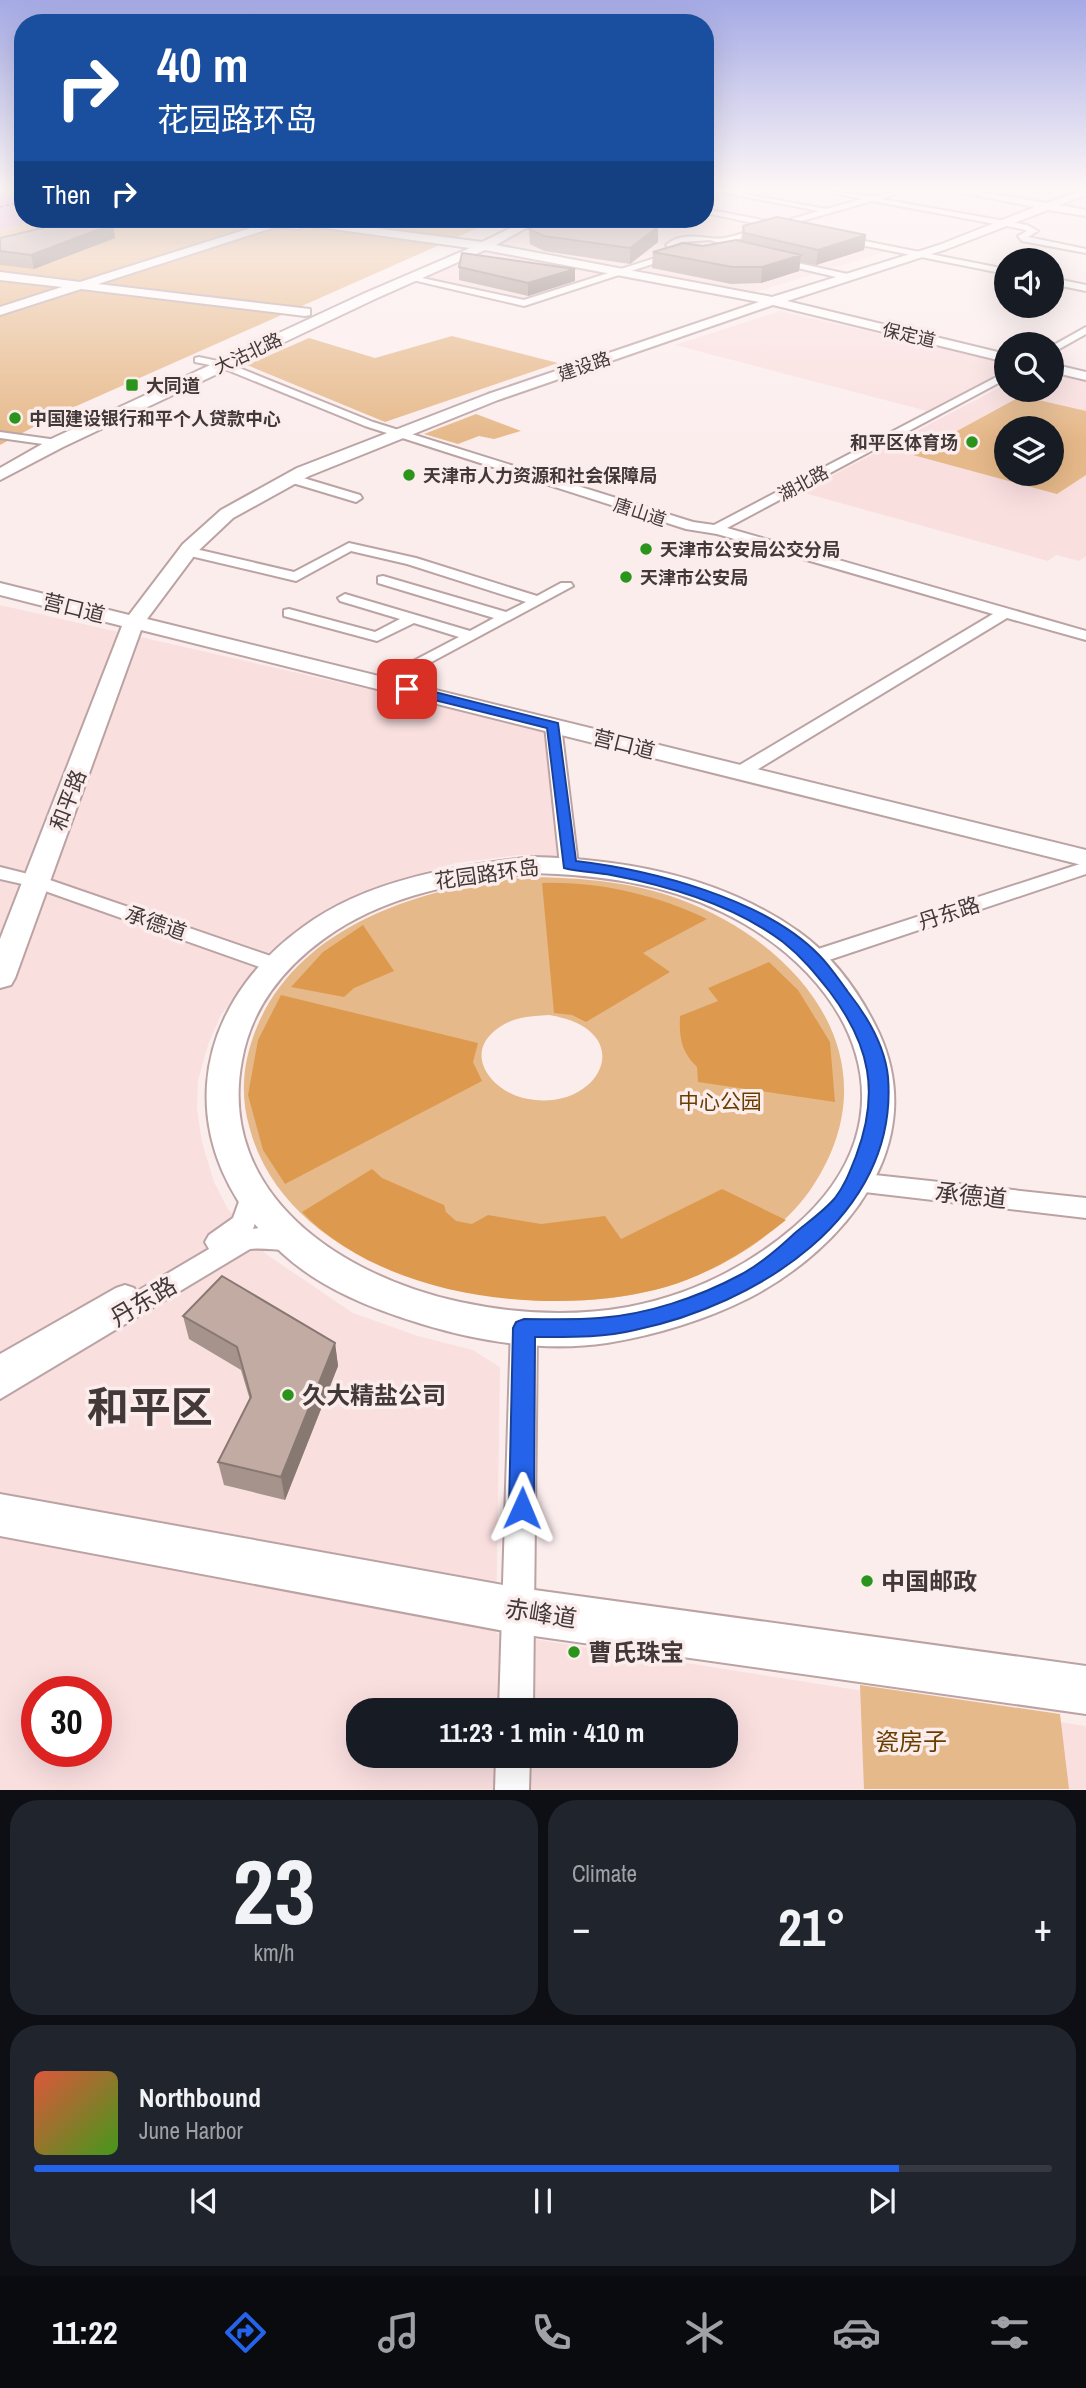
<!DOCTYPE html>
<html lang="en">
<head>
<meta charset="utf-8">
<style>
	:root { --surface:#171b24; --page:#20242c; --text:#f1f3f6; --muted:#9ea1a6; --line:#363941; --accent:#2563eb }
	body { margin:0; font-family:"Archivo Narrow","Noto Sans SC",sans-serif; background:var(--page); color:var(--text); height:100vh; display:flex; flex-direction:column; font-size:26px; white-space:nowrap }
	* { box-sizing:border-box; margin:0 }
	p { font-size:23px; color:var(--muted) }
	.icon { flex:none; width:38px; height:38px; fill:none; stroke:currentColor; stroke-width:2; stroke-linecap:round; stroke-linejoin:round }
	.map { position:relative; height:1790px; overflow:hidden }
	.drawer { display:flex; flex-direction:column; gap:10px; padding:10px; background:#0d0f14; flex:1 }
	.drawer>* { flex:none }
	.top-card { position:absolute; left:14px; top:14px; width:700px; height:214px; border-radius:28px; box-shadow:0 7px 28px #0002; background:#1a4fa0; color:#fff; overflow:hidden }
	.tools { position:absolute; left:994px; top:248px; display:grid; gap:14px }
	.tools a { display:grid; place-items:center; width:70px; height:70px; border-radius:50%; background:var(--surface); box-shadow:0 7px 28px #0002; font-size:35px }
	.speed { position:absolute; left:21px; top:1676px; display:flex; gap:14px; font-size:35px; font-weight:700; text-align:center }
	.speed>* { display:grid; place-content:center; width:91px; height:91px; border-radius:50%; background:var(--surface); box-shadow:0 7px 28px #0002; line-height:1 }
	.speed .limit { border:10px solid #d22; background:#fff; color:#111 }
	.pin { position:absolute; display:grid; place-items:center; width:60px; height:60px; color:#fff; margin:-30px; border-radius:14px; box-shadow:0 4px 10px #0006 }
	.me { position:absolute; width:77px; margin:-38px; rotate:1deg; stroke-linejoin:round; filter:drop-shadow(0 0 5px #0008) }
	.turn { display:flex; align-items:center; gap:24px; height:147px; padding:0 28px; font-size:32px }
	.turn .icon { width:91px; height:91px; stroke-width:2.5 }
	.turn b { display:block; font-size:49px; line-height:60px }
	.then { display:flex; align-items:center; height:66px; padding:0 28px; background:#0003; gap:14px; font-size:26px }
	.big { font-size:52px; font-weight:700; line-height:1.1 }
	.drawer .tile { flex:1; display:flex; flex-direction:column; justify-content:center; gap:10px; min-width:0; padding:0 24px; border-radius:28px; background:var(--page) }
	.drawer .dial { align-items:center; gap:0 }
	.dial b { font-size:91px; line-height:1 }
	.song { display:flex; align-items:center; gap:21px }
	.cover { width:84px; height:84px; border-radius:10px; background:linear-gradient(135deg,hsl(10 70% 55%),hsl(100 70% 35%)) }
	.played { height:7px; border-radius:4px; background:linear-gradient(90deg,var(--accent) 85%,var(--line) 85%) }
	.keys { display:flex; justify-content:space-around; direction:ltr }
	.heat { display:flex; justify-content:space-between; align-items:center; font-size:38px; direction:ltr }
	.drawer .tiles { flex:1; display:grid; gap:10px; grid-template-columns:1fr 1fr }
	.tile:last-child { grid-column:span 2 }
	.trip { position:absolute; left:346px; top:1698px; width:392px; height:70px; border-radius:28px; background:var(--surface); box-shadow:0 7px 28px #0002; font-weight:700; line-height:70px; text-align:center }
	.dock { display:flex; height:112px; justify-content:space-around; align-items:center; background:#090b0e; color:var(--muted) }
	.dock .icon { width:49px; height:49px }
	.dock .active { color:var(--accent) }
	.dock b { font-size:32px; color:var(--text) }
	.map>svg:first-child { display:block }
</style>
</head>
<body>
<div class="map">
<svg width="1086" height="1790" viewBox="0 0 1086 1790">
	<rect width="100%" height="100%" fill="#fceded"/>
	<!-- built -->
	<g fill="#fadfdf" fill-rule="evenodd">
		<path d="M 958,190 L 1086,190 L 1086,212 L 1038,203 Z"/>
		<path d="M 705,216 L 883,252 L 753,293 L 621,268 L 520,301 L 422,280 L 551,219 L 705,219 Z"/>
		<path d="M 780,311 L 1006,363 L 1006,370 L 927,411 L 675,345 Z"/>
		<path d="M 1052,374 L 1086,381 L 1086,556 L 1079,561 L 1056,555 L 1048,561 L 801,492 L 1006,384 L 1006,390 L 1052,390 ZM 1006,429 L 1052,429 L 1052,474 L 1006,474 Z"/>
		<path d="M 0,605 L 544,729 L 557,856 L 520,855 L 456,863 L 393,881 L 327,909 L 301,927 L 248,979 L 221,1015 L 209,1042 L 198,1080 L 197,1109 L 202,1142 L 214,1182 L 228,1209 L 266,1254 L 353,1313 L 418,1336 L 473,1350 L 500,1367 L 496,1633 L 1086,1726 L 1086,1789 L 0,1790 ZM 37,1692 L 96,1692 L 96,1752 L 37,1752 ZM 359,1710 L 726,1710 L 726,1755 L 359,1755 Z"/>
	</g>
	<!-- green -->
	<g fill="#e6b98a" fill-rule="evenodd">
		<path d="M 0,190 L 23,190 L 23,219 L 96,219 L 0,243 Z"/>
		<path d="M 126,219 L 498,219 L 54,416 L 0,445 L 0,250 Z"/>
		<path d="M 452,336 L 558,363 L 385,422 L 247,365 L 309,338 L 375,358 Z"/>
		<path d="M 1021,396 L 1086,411 L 1086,475 L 1057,494 L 913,455 ZM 1006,429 L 1052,429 L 1052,474 L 1006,474 Z"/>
		<path d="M 476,414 L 521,431 L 494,439 L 479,436 L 458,444 L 424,434 Z"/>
		<path d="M 534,877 C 583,878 633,882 679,899 C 802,944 897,1062 811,1189 C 770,1247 695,1285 625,1296 C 495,1317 287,1273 249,1126 C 239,1090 244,1056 259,1022 C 305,920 432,884 534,877 ZM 549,1015 C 643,1030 599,1116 523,1098 C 491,1090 463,1054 497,1029 C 512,1017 531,1016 549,1015 Z"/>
		<path d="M 860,1685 L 1060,1714 L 1069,1789 L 864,1789 Z"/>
	</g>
	<!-- forest -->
	<g fill="#dd9a4f">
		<path d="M 542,883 C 598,881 657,895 707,919 L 643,953 L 670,972 L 586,1022 L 572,1015 L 554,1013 Z"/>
		<path d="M 363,925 L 394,971 L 354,988 L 344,997 L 291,987 L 323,952 Z"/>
		<path d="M 769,962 L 798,990 L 830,1042 L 835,1102 L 698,1082 L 697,1067 C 681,1052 679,1037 680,1016 L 718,1001 L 708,988 Z"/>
		<path d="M 281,995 L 478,1043 L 473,1062 L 482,1081 L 285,1184 L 263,1150 L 248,1095 L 258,1040 Z"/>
		<path d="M 372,1169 L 382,1178 L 444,1205 L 446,1212 L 456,1221 L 472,1224 L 488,1215 L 541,1224 L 605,1216 L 621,1239 L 722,1189 L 786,1220 C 751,1248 710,1274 666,1287 C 555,1318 385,1300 302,1212 Z"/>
	</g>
	<!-- water -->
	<path fill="#e19be0" d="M 23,190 L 23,219 L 42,219 L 0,229 L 0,191 Z"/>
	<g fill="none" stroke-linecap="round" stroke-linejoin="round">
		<!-- ferry -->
		<path stroke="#6c1a6d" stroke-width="2" stroke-dasharray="3.5 2.5" stroke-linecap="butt" d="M 0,207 L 23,201"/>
		<defs>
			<g id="street">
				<path d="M 710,190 L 723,190 L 826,209 L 862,199 L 820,190 L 872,197 L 907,190 L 881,199 L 1027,225 L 1038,231 L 1028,237 L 1086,249 L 1086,253 L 1022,241 L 1018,236 L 1027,231 L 1022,229 L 872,201 L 732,241 L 739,242 L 742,249 C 725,261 700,260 680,255 L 524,306 L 404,278 L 408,275 L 524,300 L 674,252 L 666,245 C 686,229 705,241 725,238 C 739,235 754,229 768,226 L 705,213 L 705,209 L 778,223 L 819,211 ZM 710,240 L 734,248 C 716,256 691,258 675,245 L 681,242 Z"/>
				<path d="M 839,236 L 1006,269 L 1006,274 L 836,240 Z"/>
				<path d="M 775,258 L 852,275 L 853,277 L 849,280 L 772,262 Z"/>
				<path d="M 1052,278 L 1086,285 L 1086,291 L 1052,284 Z"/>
				<path d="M 1086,327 L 1086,334 L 1052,353 L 1052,346 Z"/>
				<path d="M 199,357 L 227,363 L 373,422 L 693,522 L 714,525 L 1006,372 L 1006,379 L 727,528 L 1086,631 L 1086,640 L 1007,618 L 745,777 L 733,777 L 730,773 L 733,769 L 993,614 L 717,534 L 686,529 L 365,426 L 220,367 L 195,362 L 195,358 Z"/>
				<path d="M 0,432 L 57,440 L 63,443 L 57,446 L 0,438 Z"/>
				<path d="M 290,474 L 360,495 L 362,498 L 356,502 L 286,481 L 286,475 Z"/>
				<path d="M 349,543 L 416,558 L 537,596 L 561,583 L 571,583 L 573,586 L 383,688 L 377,686 L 375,683 L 377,680 L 459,637 L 414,623 L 377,641 L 284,616 L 284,610 L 289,609 L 375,632 L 400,619 L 340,601 L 338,598 L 345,594 L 470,631 L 494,618 L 378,583 L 378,577 L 383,576 L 506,612 L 526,602 L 407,564 L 351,551 L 296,581 L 182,554 L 180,551 L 187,547 L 294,572 Z"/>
				<path d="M 553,721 L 561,726 L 578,865 L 569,871 L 560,865 L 545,726 Z"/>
				<path d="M 1086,862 L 1086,874 L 820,963 L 806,963 L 803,958 L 806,953 Z"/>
				<path d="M 0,867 L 44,878 L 282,960 L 285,965 L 282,970 L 268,970 L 31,886 L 0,879 Z"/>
				<path d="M 856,1173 L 1086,1198 L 1086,1218 L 856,1191 L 847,1189 L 844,1182 L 847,1175 Z"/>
				<path d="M 253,1186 L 262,1188 L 265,1195 L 253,1229 L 267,1227 L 302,1234 L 306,1241 L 302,1248 C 286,1253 268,1247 250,1249 L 0,1399 L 0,1354 L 116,1288 L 125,1285 L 134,1288 L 136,1292 L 209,1249 L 205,1242 L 209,1235 L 233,1218 L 244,1188 Z"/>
				<path d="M 524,1317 L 533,1320 L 537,1328 L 533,1710 L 499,1710 L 511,1328 L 515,1320 Z"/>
				<path d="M 496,1755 L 530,1755 L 529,1790 L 495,1790 Z"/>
			</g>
			<g id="secondary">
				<path d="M 11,190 L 23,190 L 23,194 L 12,192 Z"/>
				<path d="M 948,190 L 969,190 L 1046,203 L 1086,190 L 1086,195 L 1059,205 L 1086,210 L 1086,216 L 1048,210 L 947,249 L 787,301 L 1006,354 L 1006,362 L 773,305 L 498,400 L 309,476 L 233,518 L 197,552 L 147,619 L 1086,850 L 1086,866 L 141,630 L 15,978 L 11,985 L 0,988 L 0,939 L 122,626 L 0,595 L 0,583 L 129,615 L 183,544 L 221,510 L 297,468 L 488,394 L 759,302 L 485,250 L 375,299 L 63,447 L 0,480 L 0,468 L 51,439 L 365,293 L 470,248 L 304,225 L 299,229 L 275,227 L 98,284 L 310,309 L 310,315 L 305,316 L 81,289 L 0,315 L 0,307 L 62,287 L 0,280 L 0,272 L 80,282 L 260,225 L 239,222 L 234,219 L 305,219 L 482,242 L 529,219 L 542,219 L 496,245 L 772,297 L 939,245 L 1035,207 Z"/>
				<path d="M 1052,364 L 1086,372 L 1086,380 L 1052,372 Z"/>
				<path d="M 533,857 C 626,859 722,877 799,932 C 834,957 861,995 879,1033 C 930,1145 845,1248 749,1298 C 705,1320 656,1335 607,1343 C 546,1352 481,1342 422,1324 C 373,1309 321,1289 282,1253 C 173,1152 184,1013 303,927 C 368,879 455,866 533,857 ZM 533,873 C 598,875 663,883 722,912 C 855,976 921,1118 794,1227 C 746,1268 690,1295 628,1307 C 572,1317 516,1314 460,1302 C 344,1277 216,1196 242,1060 C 251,1009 283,968 325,938 C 386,894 461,882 533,873 Z"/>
				<path d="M 0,1494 L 520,1588 L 1086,1666 L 1086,1714 L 520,1634 L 0,1536 Z"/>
			</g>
		</defs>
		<!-- street casing -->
		<use href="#street" stroke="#bba3a4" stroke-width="4"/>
		<!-- secondary casing -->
		<use href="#secondary" stroke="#bba3a4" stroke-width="4"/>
		<!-- street -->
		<use href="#street" fill="#fff" fill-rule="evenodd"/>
		<!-- secondary -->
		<use href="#secondary" fill="#fff" fill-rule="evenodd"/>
	</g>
	<!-- wall -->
	<g fill="#a6938c">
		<path d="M 375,219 L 468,219 L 444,228 Z"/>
		<path d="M 113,224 L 115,238 L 34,269 L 0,265 L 0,238 Z"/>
		<path d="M 743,226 L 866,235 L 864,250 L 816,265 L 800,262 L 799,271 L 761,283 L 731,284 L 652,268 L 653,252 L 741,241 Z"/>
		<path d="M 529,229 L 658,242 L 630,264 L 544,251 L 530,244 Z"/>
		<path d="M 459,267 L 575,281 L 528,296 L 459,280 Z"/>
		<path d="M 183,1316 L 335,1343 L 338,1366 L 285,1500 L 224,1485 L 218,1462 L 250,1400 L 241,1370 L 189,1339 Z"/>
	</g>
	<!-- shaded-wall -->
	<g fill="#877872">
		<path d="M 443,219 L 468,219 L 444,228 Z"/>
		<path d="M 113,224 L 115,238 L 34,269 L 31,255 Z"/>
		<path d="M 658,227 L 658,242 L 630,264 L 630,248 Z"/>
		<path d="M 866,235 L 864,250 L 816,265 L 818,250 Z"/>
		<path d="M 801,255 L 799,271 L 761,283 L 762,267 Z"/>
		<path d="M 575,269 L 575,281 L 528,296 L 528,283 Z"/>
		<path d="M 335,1343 L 338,1366 L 285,1500 L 281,1477 Z"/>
	</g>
	<!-- building -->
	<g fill="#c1aba3" stroke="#877872" stroke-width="2">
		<path d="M 777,217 L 866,235 L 818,250 L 744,233 L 743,226 Z"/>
		<path d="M 80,219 L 111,219 L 113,224 L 31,255 L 0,251 L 0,238 Z"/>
		<path d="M 547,219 L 612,219 L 658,227 L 630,248 L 544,236 L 529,229 Z"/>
		<path d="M 736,240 L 801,255 L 762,267 L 732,267 L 653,252 L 683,243 L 703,246 Z"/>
		<path d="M 462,253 L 575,269 L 528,283 L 459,267 Z"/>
		<path d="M 222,1276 L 335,1343 L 281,1477 L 218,1462 L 251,1397 L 237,1347 L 183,1316 Z"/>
	</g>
	<!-- sky -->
	<linearGradient id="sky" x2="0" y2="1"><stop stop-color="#a5aae5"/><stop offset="0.43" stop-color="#fef7f7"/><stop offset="1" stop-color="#fef7f7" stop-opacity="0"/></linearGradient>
	<rect width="1086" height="440" fill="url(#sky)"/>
	<!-- route -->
	<path fill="#2563eb" stroke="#184099" stroke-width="2" d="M 407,685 L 558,723 L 576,861 C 652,870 765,899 819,955 C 830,966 839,980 848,992 C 867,1016 885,1047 888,1077 C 899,1218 755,1305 635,1330 C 602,1338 569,1337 535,1337 L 534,1508 L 531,1517 L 522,1520 L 513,1517 L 509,1508 L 513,1328 L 516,1322 L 524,1319 C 549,1319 574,1320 599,1318 C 646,1315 699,1297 740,1275 C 761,1264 778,1249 795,1233 C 808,1222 824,1211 835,1198 C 845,1185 850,1171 856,1156 C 880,1093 870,1045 830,992 C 815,973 802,957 783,942 C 734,905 670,886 611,875 C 595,872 579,872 564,868 L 547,728 L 402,692 L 402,686 Z"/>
	<!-- markers -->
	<g fill="#2a941b" stroke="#fceded" stroke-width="2.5">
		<rect x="125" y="378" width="14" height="14" rx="3.5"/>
		<circle cx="15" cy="418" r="7"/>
		<circle cx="972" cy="442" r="7"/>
		<circle cx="409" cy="475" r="7"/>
		<circle cx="646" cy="549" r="7"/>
		<circle cx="626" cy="577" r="7"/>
		<circle cx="288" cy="1395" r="7"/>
		<circle cx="867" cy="1581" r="7"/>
		<circle cx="574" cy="1652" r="7"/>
	</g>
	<g text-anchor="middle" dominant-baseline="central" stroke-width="7" stroke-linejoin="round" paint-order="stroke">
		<!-- far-street labels -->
		<g font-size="18" fill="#433939" stroke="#fceded">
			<text transform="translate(909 335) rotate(13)">保定道</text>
			<text transform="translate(248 353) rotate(-25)">大沽北路</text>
			<text transform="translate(584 366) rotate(-19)">建设路</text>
			<text transform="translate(803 483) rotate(-28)">湖北路</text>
			<text transform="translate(640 512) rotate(18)">唐山道</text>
		</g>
		<!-- far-poi labels -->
		<g font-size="18" font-weight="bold" fill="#433939" stroke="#fceded" text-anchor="start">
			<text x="146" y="385">大同道</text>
			<text x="29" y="418">中国建设银行和平个人贷款中心</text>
			<text x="958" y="442" text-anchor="end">和平区体育场</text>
			<text x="423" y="475">天津市人力资源和社会保障局</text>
			<text x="660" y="549">天津市公安局公交分局</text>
			<text x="640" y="577">天津市公安局</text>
		</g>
		<!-- street labels -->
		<g font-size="21" fill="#433939" stroke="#fceded">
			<text transform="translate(74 608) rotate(14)">营口道</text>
			<text transform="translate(624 744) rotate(14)">营口道</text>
			<text transform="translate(68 800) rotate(-69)">和平路</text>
			<text transform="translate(487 874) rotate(-8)">花园路环岛</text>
			<text transform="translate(949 913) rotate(-18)">丹东路</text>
			<text transform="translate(156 923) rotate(19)">承德道</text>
		</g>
		<!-- park labels -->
		<g font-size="21" fill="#683d00" stroke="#fceded">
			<text x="720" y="1101">中心公园</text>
		</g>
		<!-- near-street labels -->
		<g font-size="24" fill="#433939" stroke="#fceded">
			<text transform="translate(971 1195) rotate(6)">承德道</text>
			<text transform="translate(143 1301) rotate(-31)">丹东路</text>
			<text transform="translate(541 1613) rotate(9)">赤峰道</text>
		</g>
		<!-- near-poi labels -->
		<g font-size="24" font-weight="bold" fill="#433939" stroke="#fceded" text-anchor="start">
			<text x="302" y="1395">久大精盐公司</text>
			<text x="881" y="1581">中国邮政</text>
			<text x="588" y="1652">曹氏珠宝</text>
		</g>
		<!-- near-park labels -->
		<g font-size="24" fill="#683d00" stroke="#fceded">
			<text x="911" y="1741">瓷房子</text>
		</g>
		<!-- near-town labels -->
		<g font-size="42" font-weight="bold" fill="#433939" stroke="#fceded">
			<text x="150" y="1407">和平区</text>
		</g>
	</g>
</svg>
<div class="tools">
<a><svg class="icon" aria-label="sound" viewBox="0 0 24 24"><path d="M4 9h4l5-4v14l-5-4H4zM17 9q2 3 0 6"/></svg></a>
<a><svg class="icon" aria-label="search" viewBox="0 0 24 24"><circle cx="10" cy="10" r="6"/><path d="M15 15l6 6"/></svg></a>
<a><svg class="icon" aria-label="layers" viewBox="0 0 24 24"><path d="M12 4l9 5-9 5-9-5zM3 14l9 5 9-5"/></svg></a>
</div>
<div class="speed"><div class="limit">30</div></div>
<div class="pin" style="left:407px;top:689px;background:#d93025"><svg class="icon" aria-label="arrive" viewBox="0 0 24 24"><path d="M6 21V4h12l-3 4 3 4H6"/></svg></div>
<svg class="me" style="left:522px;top:1508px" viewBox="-20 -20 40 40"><path d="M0-17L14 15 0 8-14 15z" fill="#2563eb" stroke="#fff" stroke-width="4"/></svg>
<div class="trip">11:23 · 1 min · 410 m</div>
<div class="top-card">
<div class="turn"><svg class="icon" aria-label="right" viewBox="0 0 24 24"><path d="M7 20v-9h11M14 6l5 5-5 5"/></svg><div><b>40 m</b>花园路环岛</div></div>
<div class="then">Then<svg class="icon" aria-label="right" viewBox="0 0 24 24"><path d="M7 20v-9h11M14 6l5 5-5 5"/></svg></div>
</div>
</div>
<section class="drawer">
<div class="tiles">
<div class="tile dial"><b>23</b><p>km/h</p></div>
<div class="tile"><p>Climate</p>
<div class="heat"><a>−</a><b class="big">21°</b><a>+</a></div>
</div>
<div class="tile">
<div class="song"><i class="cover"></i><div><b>Northbound</b><p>June Harbor</p></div></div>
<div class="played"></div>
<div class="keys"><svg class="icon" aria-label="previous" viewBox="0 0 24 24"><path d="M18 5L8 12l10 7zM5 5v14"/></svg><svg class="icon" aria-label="pause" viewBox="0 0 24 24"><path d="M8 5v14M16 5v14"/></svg><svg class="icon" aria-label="next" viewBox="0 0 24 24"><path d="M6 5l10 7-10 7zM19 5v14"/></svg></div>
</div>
</div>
</section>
<nav class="dock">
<b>11:22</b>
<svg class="icon active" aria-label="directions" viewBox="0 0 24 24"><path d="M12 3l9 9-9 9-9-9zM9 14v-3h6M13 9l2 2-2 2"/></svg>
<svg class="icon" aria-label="music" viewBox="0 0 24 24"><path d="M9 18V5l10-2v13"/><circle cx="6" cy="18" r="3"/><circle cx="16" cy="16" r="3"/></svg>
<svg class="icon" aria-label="phone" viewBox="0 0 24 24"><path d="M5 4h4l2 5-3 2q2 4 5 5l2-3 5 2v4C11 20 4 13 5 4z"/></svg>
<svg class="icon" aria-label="climate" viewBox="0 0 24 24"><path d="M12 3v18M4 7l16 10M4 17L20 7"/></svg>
<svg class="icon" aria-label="car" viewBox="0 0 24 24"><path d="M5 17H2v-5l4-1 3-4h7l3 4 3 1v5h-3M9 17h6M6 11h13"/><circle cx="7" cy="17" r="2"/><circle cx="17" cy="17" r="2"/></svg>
<svg class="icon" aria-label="filters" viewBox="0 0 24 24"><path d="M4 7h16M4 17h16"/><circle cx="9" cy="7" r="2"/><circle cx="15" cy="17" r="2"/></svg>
</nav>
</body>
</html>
